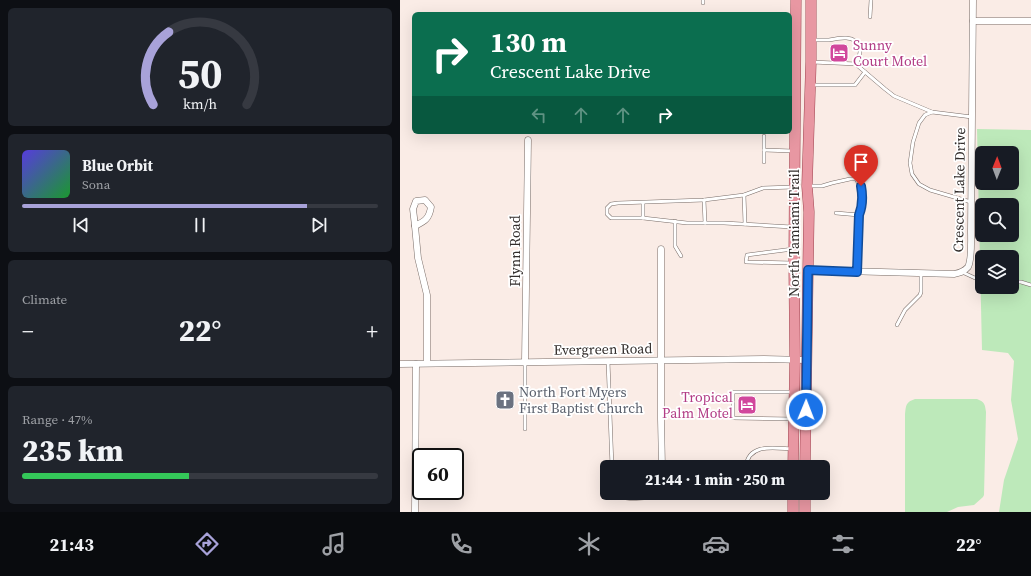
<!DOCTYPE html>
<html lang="en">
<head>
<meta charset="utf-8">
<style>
	:root { --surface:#171b24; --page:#20242c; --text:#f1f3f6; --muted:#9ea1a6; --line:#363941; --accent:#a8a2d9 }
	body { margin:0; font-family:"Source Serif 4",serif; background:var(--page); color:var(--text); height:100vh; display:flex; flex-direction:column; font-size:15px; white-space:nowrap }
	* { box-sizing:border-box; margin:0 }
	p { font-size:13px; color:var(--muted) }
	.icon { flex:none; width:22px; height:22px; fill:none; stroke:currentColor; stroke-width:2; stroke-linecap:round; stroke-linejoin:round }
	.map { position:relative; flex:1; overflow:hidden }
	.side { display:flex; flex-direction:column; gap:8px; padding:8px; background:#0d0f14; width:400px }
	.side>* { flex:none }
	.hud { position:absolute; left:12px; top:12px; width:380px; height:122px; border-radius:6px; box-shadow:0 4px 16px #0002; background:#0b6e4f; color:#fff; overflow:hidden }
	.needle { width:26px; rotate:1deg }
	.buttons { position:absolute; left:575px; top:146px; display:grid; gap:8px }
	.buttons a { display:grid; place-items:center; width:44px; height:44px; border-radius:6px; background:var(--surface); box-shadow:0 4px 16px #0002; font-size:20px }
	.speed { position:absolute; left:12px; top:448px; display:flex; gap:8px; font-size:20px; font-weight:700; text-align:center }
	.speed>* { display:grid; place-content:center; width:52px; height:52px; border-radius:50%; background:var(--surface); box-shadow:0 4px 16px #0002; line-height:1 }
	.speed .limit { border:2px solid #111; border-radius:6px; background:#fff; color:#111 }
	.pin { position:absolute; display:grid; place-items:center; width:34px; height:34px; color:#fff; margin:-41px -17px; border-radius:50% 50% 50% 0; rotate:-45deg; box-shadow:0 0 4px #0007 }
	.pin .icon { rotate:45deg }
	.me { position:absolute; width:44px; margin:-22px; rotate:1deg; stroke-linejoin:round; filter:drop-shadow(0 0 3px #0008) }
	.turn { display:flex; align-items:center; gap:14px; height:84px; padding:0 12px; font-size:18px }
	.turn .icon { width:52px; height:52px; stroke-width:2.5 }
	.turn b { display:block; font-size:28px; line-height:34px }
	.lanes { display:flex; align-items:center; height:38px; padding:0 12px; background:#0003; justify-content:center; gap:20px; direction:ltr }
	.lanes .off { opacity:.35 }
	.big { font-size:30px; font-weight:800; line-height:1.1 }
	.side .widget { flex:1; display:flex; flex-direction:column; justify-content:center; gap:6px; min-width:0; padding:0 14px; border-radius:6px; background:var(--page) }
	.side .dial { align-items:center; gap:0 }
	.dial svg { height:104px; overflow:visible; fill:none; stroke:var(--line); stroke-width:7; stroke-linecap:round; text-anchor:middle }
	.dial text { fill:var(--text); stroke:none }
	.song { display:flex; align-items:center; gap:12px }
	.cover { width:48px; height:48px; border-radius:6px; background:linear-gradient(135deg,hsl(250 70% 55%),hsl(130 70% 35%)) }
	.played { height:4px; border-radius:2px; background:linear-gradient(90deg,var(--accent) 80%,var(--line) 80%) }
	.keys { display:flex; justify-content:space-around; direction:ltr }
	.heat { display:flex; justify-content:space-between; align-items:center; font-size:22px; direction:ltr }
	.charge { height:6px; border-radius:3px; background:linear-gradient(90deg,#34c759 47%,var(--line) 0) }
	.trip { position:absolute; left:200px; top:460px; width:230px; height:40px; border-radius:6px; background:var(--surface); box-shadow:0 4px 16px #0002; font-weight:800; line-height:40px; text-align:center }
	.tab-bar { display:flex; height:64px; justify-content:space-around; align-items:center; background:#090b0e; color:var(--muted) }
	.tab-bar .icon { width:28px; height:28px }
	.tab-bar .selected { color:var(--accent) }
	.tab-bar b { font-size:18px; color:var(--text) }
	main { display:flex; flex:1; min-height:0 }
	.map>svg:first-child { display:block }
</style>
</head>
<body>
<main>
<section class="side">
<div class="widget dial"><svg viewBox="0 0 100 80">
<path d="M14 69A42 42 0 1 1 86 69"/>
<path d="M14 69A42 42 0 0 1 26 13" stroke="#a8a2d9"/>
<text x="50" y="56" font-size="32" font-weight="700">50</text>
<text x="50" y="72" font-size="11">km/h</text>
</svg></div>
<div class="widget">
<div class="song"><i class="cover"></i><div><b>Blue Orbit</b><p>Sona</p></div></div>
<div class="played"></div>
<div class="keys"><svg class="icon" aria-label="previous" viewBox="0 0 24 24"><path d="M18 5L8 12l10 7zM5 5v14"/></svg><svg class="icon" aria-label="pause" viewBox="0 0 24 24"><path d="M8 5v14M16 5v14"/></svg><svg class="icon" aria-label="next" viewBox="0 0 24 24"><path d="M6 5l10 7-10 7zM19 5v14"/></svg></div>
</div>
<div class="widget"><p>Climate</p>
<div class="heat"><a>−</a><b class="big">22°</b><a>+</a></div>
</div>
<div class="widget"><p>Range · 47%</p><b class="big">235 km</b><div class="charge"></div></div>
</section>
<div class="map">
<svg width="631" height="512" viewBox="0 0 631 512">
	<rect width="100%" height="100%" fill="#faece6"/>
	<!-- green -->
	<g fill="#bde9ba" fill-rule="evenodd">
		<path d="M 577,129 L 631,130 L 631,512 L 599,512 L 604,480 L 618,439 L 611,400 L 614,361 L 608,353 L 582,350 ZM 582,153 L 612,153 L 612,183 L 582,183 ZM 582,205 L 612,205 L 612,235 L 582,235 ZM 582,257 L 612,257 L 612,287 L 582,287 Z"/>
		<path d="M 515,399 L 577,399 C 585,402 585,405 586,412 L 584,495 L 583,497 L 574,505 L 558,507 L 547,512 L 505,512 L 505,414 C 506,405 506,402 515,399 Z"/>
	</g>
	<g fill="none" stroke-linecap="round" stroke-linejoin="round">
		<defs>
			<g id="service">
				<path d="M 303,3 L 303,0"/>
				<path d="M 470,17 L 471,0"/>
				<path d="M 412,40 C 418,40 423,40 429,40 C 438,38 456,34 460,48 C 461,53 458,59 457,64 L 458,66 L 485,89 L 494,96 L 532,112"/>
				<path d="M 412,62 L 457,64"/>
				<path d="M 411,85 L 455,85 L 465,72"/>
				<path d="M 364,136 L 364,150 L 393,151"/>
				<path d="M 364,162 L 364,150"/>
				<path d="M 409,186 L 422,186 L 432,183 L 450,179 L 456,179 C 464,191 464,203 459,215 L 436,213"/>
				<path d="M 344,195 L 345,224"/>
				<path d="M 304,200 L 305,223"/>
				<path d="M 571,202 L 530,190 L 519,184 L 512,174 L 510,163 L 513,142 L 519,123 L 525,115 L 532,112 L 572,117"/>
				<path d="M 243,203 L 243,218"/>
				<path d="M 275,221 L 275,246 L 281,256"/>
				<path d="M 392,227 L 324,223 L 287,223 L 243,218 L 211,218 L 207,214 L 207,208 L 211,204 L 218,203 L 304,200 L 344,195 L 363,188 L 393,187"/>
				<path d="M 392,263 L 346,262 L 347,255 L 393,249"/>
				<path d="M 457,272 L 459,215"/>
				<path d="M 562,272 L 575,278 L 582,278"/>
				<path d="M 612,282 L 621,282 L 631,285"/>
				<path d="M 497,325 L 505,310 L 520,295 L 521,292 L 521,274"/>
				<path d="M 208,361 L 212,467"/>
				<path d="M 125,362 L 125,429"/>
				<path d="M 392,419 L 333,418 L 333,392 L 392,392"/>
				<path d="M 346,467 C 348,443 374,448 391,449"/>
				<path d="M 213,493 L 213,495 C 224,499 249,501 259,493"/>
			</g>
			<g id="minor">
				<path d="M 573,21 L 631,21"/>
				<path d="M 25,200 L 31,207 C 29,219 25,221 15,226 L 13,209 L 16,201 Z"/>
				<path d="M 15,226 L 18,258 L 27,295 L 27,363"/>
				<path d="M 261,249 L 261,419 L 262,467"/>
				<path d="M 408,270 L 554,274 C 559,273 564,272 568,267 C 572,260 571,240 571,231 L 573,0"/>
				<path d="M 125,362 L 128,140"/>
				<path d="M 0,364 L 364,359 L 406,360"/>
				<path d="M 15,512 L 16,364"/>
			</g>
			<g id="primary">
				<path d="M 393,467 L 395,360 L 394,263 L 396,0"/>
				<path d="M 405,467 L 408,270 L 409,212 L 407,186 L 411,62 L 411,0"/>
				<path d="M 405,493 L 405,512"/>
				<path d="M 393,512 L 393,493"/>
			</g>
		</defs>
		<!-- service casing -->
		<use href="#service" stroke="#776b66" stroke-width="4"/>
		<!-- minor casing -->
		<use href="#minor" stroke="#776b66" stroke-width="7"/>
		<!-- primary casing -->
		<use href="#primary" stroke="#9f4450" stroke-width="11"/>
		<!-- service -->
		<use href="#service" stroke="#fff" stroke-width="3"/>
		<!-- minor -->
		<use href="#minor" stroke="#fff" stroke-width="6"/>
		<!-- primary -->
		<use href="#primary" stroke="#e897a2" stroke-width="10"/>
	</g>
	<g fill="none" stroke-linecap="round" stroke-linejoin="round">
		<defs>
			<path id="route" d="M 406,410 L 408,270 L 457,272 L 459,215 C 463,205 463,197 461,186"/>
		</defs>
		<!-- route casing -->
		<use href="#route" stroke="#114b97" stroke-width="10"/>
		<!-- route -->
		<use href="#route" stroke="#1a73e8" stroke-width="7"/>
	</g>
	<!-- icons -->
	<defs>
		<symbol id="hotel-square" viewBox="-11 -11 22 22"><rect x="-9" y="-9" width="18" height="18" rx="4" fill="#d1479c" stroke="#fff"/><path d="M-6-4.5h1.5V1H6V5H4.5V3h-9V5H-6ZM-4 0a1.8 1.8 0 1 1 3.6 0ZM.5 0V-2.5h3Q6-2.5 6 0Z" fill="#fff"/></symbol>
		<symbol id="church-square" viewBox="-11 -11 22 22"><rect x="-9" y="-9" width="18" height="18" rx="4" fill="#6b7280" stroke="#fff"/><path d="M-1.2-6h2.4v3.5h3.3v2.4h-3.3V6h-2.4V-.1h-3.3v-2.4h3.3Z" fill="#fff"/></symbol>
	</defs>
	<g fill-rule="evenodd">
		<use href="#hotel-square" x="428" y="42" width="22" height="22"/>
		<use href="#church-square" x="94" y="389" width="22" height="22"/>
		<use href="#hotel-square" x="336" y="394" width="22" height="22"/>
	</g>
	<g text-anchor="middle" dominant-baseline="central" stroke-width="3.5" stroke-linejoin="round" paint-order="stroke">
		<!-- hotel labels -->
		<g font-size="14" fill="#b23c85" stroke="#fff" text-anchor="start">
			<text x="453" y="45">Sunny<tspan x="453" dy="16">Court Motel</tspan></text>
			<text x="333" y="397" text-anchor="end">Tropical<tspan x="333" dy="16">Palm Motel</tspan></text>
		</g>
		<!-- street labels -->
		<g font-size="14" fill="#322d2b" stroke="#fff">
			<text transform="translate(559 190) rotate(-89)">Crescent Lake Drive</text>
			<text transform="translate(394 233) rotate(-90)">North Tamiami Trail</text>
			<text transform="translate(115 251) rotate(-90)">Flynn Road</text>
			<text transform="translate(203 349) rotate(-1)">Evergreen Road</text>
		</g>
		<!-- worship labels -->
		<g font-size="14" fill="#5b616d" stroke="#fff" text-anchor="start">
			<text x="119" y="392">North Fort Myers<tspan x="119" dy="16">First Baptist Church</tspan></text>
		</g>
	</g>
</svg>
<div class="buttons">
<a><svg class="needle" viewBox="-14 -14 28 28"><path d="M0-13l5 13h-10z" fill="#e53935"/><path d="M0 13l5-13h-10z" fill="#9ea1a6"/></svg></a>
<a><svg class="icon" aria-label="search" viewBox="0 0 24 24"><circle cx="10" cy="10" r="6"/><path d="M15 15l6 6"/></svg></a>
<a><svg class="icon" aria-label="layers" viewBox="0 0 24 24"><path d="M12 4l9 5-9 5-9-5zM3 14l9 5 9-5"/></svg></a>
</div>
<div class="speed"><div class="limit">60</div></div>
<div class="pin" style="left:461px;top:186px;background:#d93025"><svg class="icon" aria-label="arrive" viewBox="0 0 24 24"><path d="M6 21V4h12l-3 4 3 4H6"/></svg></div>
<svg class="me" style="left:406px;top:410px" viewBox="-20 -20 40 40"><circle r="17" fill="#1a73e8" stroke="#fff" stroke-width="3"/><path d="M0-11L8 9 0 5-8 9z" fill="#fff"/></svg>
<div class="trip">21:44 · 1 min · 250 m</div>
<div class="hud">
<div class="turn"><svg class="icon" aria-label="right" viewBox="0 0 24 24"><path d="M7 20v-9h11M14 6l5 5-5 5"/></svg><div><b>130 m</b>Crescent Lake Drive</div></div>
<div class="lanes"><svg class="icon off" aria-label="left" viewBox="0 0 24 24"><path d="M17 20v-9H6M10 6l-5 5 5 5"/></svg><svg class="icon off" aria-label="ahead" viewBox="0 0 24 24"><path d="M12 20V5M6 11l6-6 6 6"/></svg><svg class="icon off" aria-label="ahead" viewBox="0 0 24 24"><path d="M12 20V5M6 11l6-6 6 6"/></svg><svg class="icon" aria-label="right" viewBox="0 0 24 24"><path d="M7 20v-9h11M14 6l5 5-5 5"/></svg></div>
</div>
</div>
</main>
<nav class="tab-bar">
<b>21:43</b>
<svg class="icon selected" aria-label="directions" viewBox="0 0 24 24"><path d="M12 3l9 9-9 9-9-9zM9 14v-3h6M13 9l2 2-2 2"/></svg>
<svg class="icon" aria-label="music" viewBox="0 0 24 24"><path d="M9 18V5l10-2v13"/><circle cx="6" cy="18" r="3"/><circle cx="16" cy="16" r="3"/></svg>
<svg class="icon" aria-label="phone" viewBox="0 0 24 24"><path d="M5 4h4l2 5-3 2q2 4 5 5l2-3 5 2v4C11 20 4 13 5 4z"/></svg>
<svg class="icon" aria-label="climate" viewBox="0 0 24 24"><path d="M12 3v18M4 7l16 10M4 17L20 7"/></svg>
<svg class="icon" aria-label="car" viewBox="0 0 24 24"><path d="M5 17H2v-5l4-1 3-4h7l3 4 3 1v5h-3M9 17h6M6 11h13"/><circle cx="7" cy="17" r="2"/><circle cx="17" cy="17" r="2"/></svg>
<svg class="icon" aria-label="filters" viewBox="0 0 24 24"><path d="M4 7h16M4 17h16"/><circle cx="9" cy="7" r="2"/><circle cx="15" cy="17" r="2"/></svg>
<b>22°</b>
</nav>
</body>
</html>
